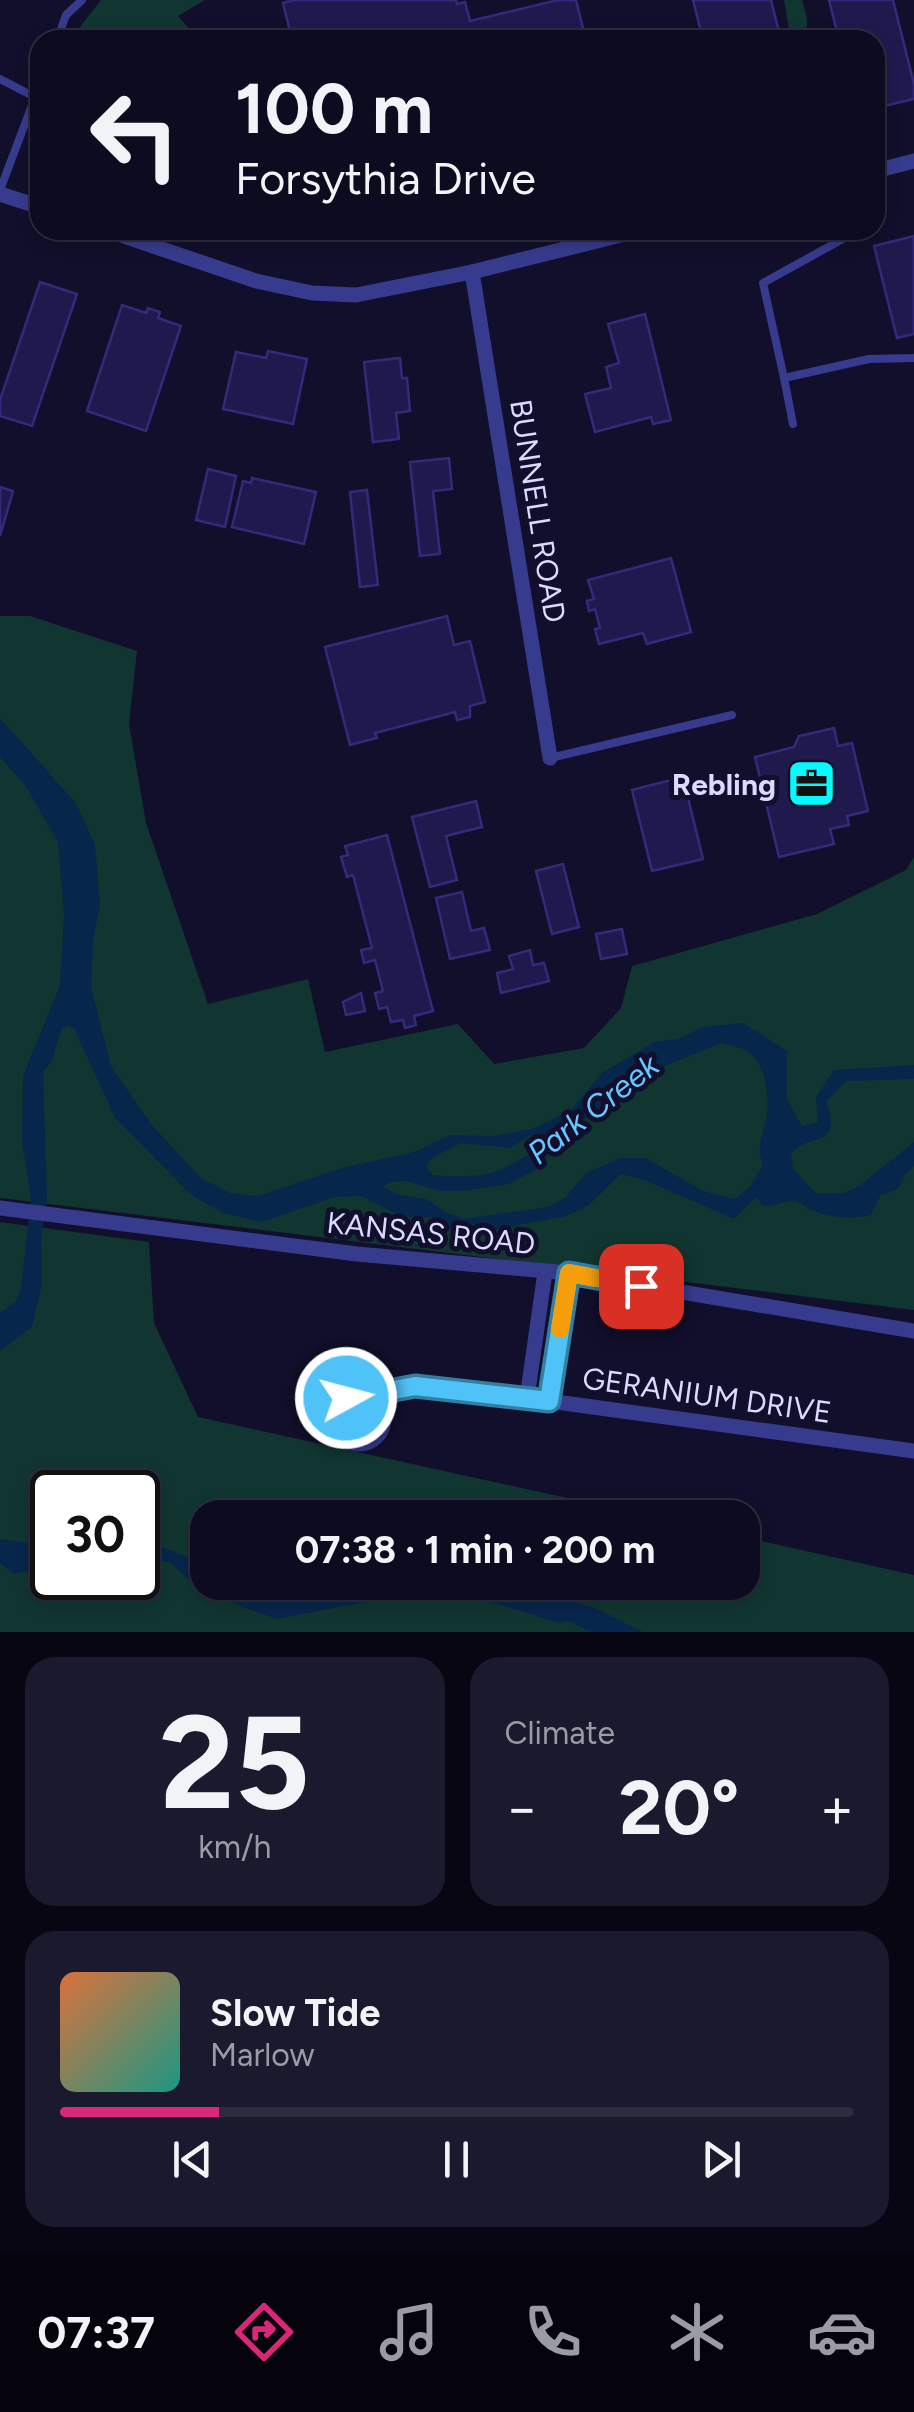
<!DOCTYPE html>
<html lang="en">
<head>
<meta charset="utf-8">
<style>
	:root { --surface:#0d0b20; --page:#1b192d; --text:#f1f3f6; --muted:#9a9ba5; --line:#2d2b3e; --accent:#db2777 }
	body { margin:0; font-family:Figtree,sans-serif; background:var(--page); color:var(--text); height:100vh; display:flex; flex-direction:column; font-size:38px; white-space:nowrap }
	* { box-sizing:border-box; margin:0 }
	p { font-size:32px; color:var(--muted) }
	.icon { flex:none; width:55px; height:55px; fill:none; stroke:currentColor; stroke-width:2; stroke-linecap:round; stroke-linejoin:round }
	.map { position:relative; height:1632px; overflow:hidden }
	.side { display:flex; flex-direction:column; gap:25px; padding:25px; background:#070612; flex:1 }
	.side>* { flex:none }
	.guide { position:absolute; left:30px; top:30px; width:855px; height:210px; border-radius:30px; box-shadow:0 5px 15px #0003,0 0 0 2px var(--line); background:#0d0b20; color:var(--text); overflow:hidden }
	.speed { position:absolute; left:30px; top:1470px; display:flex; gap:20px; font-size:50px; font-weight:700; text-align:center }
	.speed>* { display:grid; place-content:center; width:130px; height:130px; border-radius:50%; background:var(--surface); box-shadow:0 5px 15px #0003,0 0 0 2px var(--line); line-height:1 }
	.speed .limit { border:5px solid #111; border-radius:15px; background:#fff; color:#111 }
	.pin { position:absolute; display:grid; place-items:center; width:85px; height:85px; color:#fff; margin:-42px; border-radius:20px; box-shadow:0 5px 15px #0006 }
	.me { position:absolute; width:110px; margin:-55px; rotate:83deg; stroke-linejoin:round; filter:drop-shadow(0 0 8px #0008) }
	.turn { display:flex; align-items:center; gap:35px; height:210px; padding:0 40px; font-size:45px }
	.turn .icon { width:130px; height:130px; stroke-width:2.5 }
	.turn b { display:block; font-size:70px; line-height:85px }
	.big { font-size:75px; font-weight:700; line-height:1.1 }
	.side .widget { flex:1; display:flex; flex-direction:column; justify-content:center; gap:15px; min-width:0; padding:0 35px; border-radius:30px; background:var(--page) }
	.side .dial { align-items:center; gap:0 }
	.dial b { font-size:130px; line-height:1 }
	.song { display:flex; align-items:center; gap:30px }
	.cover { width:120px; height:120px; border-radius:15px; background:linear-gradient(135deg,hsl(20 70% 55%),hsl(170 70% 35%)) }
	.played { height:10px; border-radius:5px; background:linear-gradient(90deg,var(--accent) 20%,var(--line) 20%) }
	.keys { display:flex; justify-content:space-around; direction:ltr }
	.heat { display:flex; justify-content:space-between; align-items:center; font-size:55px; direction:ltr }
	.side .tiles { flex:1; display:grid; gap:25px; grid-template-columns:1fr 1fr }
	.widget:last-child { grid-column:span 2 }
	.trip { position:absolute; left:190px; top:1500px; width:570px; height:100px; border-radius:30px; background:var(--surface); box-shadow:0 5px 15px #0003,0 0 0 2px var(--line); font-weight:700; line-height:100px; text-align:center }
	.menu { display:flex; height:160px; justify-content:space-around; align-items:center; background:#05040d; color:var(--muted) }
	.menu .icon { width:70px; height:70px }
	.menu .selected { color:var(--accent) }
	.menu b { font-size:45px; color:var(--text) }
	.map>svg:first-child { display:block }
</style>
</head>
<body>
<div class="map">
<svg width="914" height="1632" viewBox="0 0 914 1632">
	<rect width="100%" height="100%" fill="#110f2b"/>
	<!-- green -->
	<g fill="#113631" fill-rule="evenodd">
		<path d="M 101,0 L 205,0 L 178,16 L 191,31 L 185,40 L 70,40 Z"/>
		<path d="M 784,0 L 802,0 C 806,15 813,30 798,40 L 790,35 Z"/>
		<path d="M 0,616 L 30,616 L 137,651 L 129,724 L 146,823 L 208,1004 L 308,979 L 325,1052 L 458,1024 L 494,1064 L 584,1048 L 621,1008 L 632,966 L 817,914 L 906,870 L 914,857 L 914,1310 L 0,1198 Z"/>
		<path d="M 0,1222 L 149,1242 L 154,1323 L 198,1417 L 654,1517 L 208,1518 L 208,1582 L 742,1582 L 743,1537 L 914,1575 L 914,1632 L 0,1632 ZM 52,1492 L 138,1492 L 138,1578 L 52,1578 Z"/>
	</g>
	<!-- water -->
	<g fill="#07264c" fill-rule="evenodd">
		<path d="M 0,718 L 76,803 L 95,845 L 100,904 L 93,942 L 91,988 L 111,1066 L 151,1124 L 201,1178 L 230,1193 L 258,1196 L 342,1168 L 414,1152 L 450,1135 L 494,1136 L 535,1128 L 572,1109 L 602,1073 L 654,1042 L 678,1039 L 703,1027 L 743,1023 L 787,1051 L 787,1099 L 802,1126 L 818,1122 L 816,1097 L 834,1070 L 914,1065 L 914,1079 L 846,1081 L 827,1101 C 841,1151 814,1130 791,1153 L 793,1168 L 815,1193 L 844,1193 L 859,1186 L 914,1142 L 914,1166 L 905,1175 L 898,1189 L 881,1195 L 871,1215 C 845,1221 816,1216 795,1200 L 764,1207 L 756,1197 L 734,1219 L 644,1180 L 621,1174 L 588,1206 L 567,1216 L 466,1235 L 449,1229 L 434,1218 L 400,1216 L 361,1196 L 335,1197 L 261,1222 L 223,1213 L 191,1195 L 115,1118 L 74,1028 L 67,1026 L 61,1030 L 52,1061 L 43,1072 L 47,1200 L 41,1240 L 42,1285 L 32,1327 L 0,1351 L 0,1313 L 16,1301 L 21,1288 L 31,1199 L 22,1141 L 23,1076 L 60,985 L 64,916 L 58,842 L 25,785 L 0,757 ZM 721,1043 C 731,1046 743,1047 751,1054 C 766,1066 770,1101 766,1120 C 762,1139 756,1146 763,1165 L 749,1188 L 734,1199 L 703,1191 L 646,1158 L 620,1158 L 586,1173 L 566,1197 L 548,1207 L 463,1219 L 445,1212 L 426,1199 L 400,1195 L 383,1187 L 391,1182 L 406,1181 L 440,1191 L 463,1191 L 509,1184 L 537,1169 L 542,1160 L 587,1118 L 667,1065 ZM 530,1135 L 544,1142 C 502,1175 485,1179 433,1175 L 426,1166 L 432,1158 L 461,1143 L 511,1148 Z"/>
		<path d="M 138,1537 L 207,1565 L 208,1582 L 256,1583 L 289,1594 L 319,1583 L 512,1583 L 595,1608 L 643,1632 L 591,1632 L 567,1621 L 559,1623 L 482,1599 L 451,1593 L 406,1594 L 277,1619 L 245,1608 L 190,1581 L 172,1564 L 138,1553 Z"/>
		<path d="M 0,1539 L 37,1544 L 52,1540 L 52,1566 L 13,1574 L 0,1563 Z"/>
	</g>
	<!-- building -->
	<g fill="#20194d" stroke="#332a7b" stroke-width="2.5">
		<path d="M 294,0 L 456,0 L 457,4 L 465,2 L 470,21 L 558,0 L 576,0 L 586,40 L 292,40 L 283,3 Z"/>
		<path d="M 693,0 L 771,0 L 781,40 L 689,40 L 702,36 Z"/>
		<path d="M 829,0 L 893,0 L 914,84 L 914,99 L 876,108 L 875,40 L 839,40 Z"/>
		<path d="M 914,236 L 914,334 L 897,338 L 874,246 Z"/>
		<path d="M 40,282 L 77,294 L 32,426 L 0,416 L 0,400 Z"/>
		<path d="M 122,305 L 146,313 L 148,308 L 160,312 L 158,318 L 181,326 L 146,431 L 87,411 Z"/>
		<path d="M 645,314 L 671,420 L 653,424 L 651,417 L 595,432 L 585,394 L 611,388 L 606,367 L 619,363 L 608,324 Z"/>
		<path d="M 268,351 L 307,359 L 293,424 L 223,409 L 236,352 L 266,358 Z"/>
		<path d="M 400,358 L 402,378 L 407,378 L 410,411 L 396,413 L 399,439 L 373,442 L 364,362 Z"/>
		<path d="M 449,458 L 452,489 L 433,491 L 440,554 L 420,556 L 410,462 Z"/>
		<path d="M 208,469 L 236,476 L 225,527 L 196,520 Z"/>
		<path d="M 252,478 L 316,492 L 304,544 L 232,527 L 243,481 L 251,483 Z"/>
		<path d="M 0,487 L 13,491 L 0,536 Z"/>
		<path d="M 367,490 L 378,585 L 360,587 L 350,492 Z"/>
		<path d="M 671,558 L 691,632 L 647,644 L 643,633 L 599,644 L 595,629 L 600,628 L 595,609 L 589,611 L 587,601 L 594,599 L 588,580 Z"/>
		<path d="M 447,616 L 454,645 L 470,641 L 485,702 L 470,706 L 470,717 L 457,720 L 455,712 L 375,733 L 377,738 L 350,745 L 325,647 Z"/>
		<path d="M 834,728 L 838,746 L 852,743 L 868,811 L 847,816 L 849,825 L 830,829 L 834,844 L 779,857 L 755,757 L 794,747 L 799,736 Z"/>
		<path d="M 683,777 L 703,859 L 652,871 L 632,790 Z"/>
		<path d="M 476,801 L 482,827 L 446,836 L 457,880 L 430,887 L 412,817 Z"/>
		<path d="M 387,835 L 433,1011 L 414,1016 L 416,1025 L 405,1028 L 403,1020 L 391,1022 L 387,1007 L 379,1009 L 375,993 L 383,991 L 375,960 L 364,963 L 361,950 L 372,948 L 353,875 L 347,877 L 341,857 L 348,855 L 345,846 Z"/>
		<path d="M 563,864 L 579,927 L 552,934 L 536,871 Z"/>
		<path d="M 462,892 L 471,931 L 484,928 L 490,950 L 450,959 L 436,898 Z"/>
		<path d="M 622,929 L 627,954 L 601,959 L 596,934 Z"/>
		<path d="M 530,950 L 533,965 L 544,963 L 549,981 L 501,993 L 497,973 L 513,969 L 509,956 Z"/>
		<path d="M 361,993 L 365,1011 L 346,1015 L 343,1002 Z"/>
	</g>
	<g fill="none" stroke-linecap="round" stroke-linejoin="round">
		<!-- service -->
		<g stroke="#373b8d" stroke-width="8">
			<path d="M 57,40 L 66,15 L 82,0"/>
			<path d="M 0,79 L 35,97"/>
			<path d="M 0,190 L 40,84"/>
			<path d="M 875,218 L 877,217"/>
			<path d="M 859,230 L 763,283 L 784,378 L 869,359 L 914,358"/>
			<path d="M 784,378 L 793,424"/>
			<path d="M 550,758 L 732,715"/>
		</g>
		<!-- minor -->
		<g stroke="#373b8d" stroke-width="15">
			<path d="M 875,171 L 914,161"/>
			<path d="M 0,194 L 40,207"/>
			<path d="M 106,230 L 256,281 L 312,293 L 356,295 L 472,272 L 641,230"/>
			<path d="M 472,272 L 550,758"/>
			<path d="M 0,1208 L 357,1254 L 569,1273 L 914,1331"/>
			<circle cx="359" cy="1419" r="25"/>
			<path d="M 527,1398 L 545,1272"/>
			<path d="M 377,1400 L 395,1390 L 415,1386 L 527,1398 L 914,1451"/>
			<path d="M 549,1401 L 569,1273"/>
		</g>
	</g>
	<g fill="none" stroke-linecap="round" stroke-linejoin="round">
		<defs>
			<path id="route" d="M 346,1398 L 361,1394 L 377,1400 L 394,1390 L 415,1386 L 549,1401 L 569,1273 L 641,1286"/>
		</defs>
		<!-- route casing -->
		<use href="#route" stroke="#337fa1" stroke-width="25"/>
		<!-- route -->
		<use href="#route" stroke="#4fc3f7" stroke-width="18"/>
		<!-- slow -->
		<path stroke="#f59e0b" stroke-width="18" d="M 560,1329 L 569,1273 L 595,1278"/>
	</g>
	<!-- icons -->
	<defs>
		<symbol id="office-square" viewBox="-11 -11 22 22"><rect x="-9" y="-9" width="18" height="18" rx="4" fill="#05faff" stroke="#110f2b"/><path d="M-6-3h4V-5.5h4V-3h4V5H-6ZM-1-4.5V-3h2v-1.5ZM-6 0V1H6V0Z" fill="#111"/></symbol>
	</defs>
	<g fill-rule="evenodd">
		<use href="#office-square" x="784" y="756" width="55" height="55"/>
	</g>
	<g text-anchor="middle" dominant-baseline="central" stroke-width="10" stroke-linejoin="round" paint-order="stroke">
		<!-- street labels -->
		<g font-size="30" fill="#dad9ff" stroke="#110f2b">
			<text transform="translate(538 511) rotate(81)">BUNNELL ROAD</text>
			<text transform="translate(431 1233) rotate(6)">KANSAS ROAD</text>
			<text transform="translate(707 1395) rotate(8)">GERANIUM DRIVE</text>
		</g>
		<!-- poi labels -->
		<g font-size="30" font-weight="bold" fill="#dad9ff" stroke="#110f2b" text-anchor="end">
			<text x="776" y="784">Rebling</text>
		</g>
		<!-- water labels -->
		<g font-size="32" font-style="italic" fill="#67c5ff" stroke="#110f2b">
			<text transform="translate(593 1109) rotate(-38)">Park Creek</text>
		</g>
	</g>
</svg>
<div class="speed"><div class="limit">30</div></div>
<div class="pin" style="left:641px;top:1286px;background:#d93025"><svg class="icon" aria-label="arrive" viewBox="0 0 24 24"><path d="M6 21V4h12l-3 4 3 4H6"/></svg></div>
<svg class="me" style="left:346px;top:1398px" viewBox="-20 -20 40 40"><circle r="17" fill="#4fc3f7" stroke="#fff" stroke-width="3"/><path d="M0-11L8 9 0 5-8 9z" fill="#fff"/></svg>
<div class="trip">07:38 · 1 min · 200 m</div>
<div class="guide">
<div class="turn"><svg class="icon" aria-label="left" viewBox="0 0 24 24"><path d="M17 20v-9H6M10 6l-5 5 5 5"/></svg><div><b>100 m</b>Forsythia Drive</div></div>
</div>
</div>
<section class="side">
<div class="tiles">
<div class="widget dial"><b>25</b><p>km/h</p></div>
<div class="widget"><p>Climate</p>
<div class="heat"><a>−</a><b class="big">20°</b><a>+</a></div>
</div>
<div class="widget">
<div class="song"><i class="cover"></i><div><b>Slow Tide</b><p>Marlow</p></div></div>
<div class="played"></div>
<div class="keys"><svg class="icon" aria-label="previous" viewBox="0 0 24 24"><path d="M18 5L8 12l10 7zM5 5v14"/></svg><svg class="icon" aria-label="pause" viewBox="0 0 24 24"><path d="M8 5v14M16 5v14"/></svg><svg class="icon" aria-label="next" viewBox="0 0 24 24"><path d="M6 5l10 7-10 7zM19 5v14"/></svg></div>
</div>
</div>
</section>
<nav class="menu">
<b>07:37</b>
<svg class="icon selected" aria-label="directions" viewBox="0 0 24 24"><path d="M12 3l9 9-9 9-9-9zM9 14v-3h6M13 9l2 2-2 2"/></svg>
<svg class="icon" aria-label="music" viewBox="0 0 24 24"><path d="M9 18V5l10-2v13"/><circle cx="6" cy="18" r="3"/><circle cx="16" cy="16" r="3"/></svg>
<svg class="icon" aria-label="phone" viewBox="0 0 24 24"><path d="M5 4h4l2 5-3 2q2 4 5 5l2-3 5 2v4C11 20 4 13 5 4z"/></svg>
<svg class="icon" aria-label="climate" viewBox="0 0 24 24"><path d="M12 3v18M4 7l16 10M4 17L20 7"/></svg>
<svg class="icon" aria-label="car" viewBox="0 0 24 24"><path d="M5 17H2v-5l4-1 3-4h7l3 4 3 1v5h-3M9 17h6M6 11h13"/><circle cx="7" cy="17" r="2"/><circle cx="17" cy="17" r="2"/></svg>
</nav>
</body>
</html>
